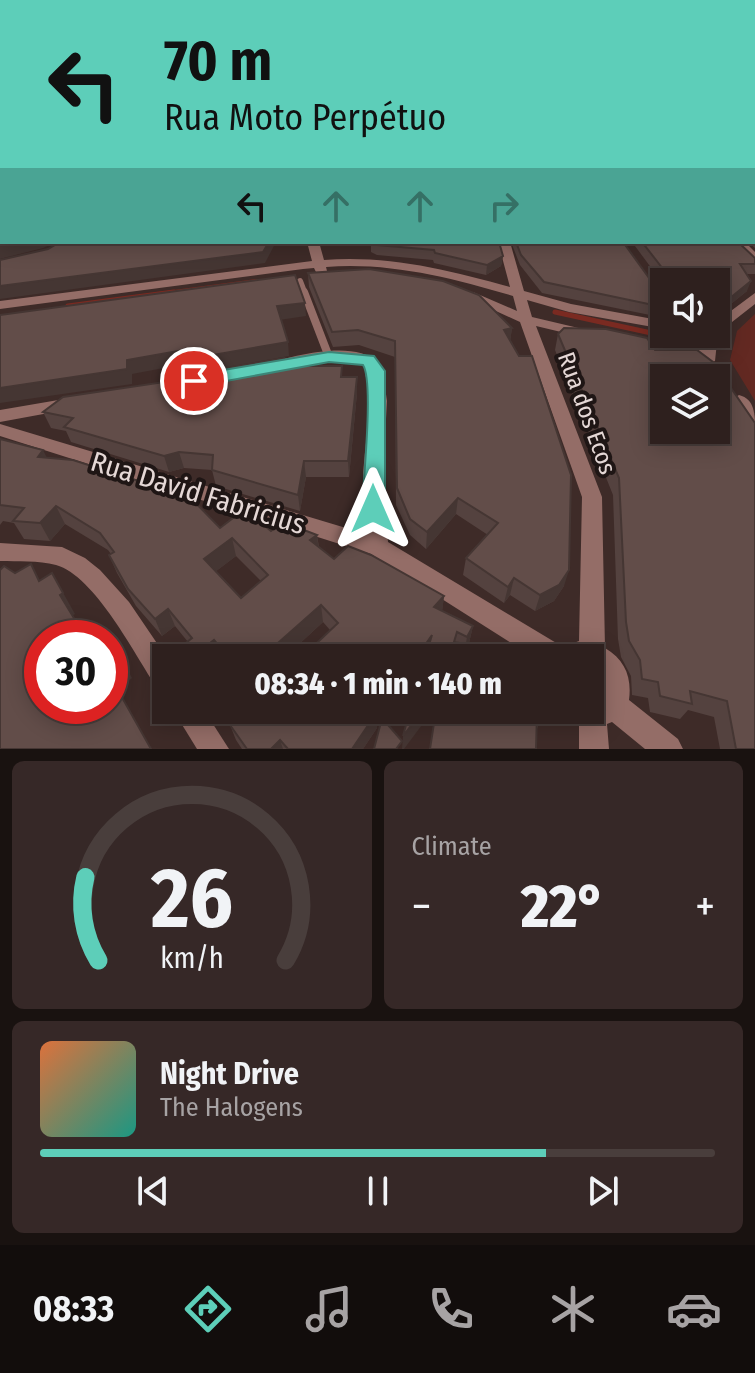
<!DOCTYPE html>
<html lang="en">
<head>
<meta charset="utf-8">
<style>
	:root { --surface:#2e201e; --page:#362827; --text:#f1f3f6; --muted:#a7a3a4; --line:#493e3c; --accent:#5dceb9 }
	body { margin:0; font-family:"Fira Sans Condensed",sans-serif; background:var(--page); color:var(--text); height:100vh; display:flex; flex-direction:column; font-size:30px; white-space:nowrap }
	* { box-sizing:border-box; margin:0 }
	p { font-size:26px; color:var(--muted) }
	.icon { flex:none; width:44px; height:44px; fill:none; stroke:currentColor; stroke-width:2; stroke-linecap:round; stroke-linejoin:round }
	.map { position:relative; height:749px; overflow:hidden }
	.details { display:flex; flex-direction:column; gap:12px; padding:12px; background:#191210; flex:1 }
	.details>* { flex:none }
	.guide { position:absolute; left:0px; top:0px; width:756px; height:244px; box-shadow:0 4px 20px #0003,0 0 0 2px var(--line); background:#5dceb9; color:#111; overflow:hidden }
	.tools { position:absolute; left:650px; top:268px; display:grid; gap:16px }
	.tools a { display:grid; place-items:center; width:80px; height:80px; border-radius:0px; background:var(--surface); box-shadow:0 4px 20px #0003,0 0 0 2px var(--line); font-size:40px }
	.speed { position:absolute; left:24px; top:620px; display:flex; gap:16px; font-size:40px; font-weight:700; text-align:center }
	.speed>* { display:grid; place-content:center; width:104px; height:104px; border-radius:50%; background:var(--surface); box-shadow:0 4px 20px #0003,0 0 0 2px var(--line); line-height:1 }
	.speed .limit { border:12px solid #d22; background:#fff; color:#111 }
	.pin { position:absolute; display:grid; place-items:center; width:68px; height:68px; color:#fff; margin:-34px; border:4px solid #fff; border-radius:50%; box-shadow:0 2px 8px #0007 }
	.me { position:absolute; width:88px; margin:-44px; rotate:0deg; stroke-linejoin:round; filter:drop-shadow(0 0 6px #0008) }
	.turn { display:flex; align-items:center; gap:28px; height:168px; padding:0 32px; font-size:36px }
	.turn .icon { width:104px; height:104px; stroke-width:2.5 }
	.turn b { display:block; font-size:56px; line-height:68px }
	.lanes { display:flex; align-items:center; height:76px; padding:0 32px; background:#0003; justify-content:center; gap:40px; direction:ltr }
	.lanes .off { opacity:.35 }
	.big { font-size:60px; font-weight:800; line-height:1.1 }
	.details .tile { flex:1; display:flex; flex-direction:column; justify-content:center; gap:12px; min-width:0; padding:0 28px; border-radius:12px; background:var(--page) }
	.details .dial { align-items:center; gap:0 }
	.dial svg { height:208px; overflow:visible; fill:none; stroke:var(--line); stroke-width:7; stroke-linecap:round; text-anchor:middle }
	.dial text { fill:var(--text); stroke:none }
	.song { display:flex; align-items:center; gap:24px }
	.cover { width:96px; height:96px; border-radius:12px; background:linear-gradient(135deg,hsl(20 70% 55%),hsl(170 70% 35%)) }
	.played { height:8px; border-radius:4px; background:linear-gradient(90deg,var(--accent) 75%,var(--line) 75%) }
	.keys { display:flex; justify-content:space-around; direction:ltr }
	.heat { display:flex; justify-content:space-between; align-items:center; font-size:44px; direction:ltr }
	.details .tiles { flex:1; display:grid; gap:12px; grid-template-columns:1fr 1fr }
	.tile:last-child { grid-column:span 2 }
	.trip { position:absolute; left:152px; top:644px; width:452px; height:80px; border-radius:0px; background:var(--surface); box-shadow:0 4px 20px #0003,0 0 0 2px var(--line); font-weight:800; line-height:80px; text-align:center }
	.tabs { display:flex; height:128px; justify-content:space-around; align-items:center; background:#120d0c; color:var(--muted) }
	.tabs .icon { width:56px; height:56px }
	.tabs .selected { color:var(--accent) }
	.tabs b { font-size:36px; color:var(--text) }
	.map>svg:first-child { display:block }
</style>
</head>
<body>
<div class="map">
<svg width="755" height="749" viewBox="0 0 755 749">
	<rect width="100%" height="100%" fill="#3e2b28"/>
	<!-- green -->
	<path fill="#632922" d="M 755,314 L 755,401 L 730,360 L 737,331 Z"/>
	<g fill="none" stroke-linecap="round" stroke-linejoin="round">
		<!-- stream-far1 -->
		<path stroke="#7a2a21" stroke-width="4" d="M 159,294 L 257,281"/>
		<!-- stream -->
		<g stroke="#7a2a21" stroke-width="5">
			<path d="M 68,306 L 174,292"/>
			<path d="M 555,312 L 688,341"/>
		</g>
		<!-- service-far1 -->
		<path stroke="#946d67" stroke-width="6" d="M 300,281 L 305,294"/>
		<!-- service -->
		<path stroke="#946d67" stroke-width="8" d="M 304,292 L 329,357"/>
		<!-- minor -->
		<g fill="#946d67" fill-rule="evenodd">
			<rect x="754" y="155" width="1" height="6"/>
			<path d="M 307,242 L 319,242 L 324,260 C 388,255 449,270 510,287 L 498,242 L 510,242 L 524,291 L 571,304 L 664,321 L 664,329 L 569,312 L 527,300 L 532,317 L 587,330 L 589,333 L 582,337 L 536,326 L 602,497 L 605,648 C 625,660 632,677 629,700 L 678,739 L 683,749 L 645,749 L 612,722 L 607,724 L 609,749 L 579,749 L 579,721 L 572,710 L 590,710 L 590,697 L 602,698 L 604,683 L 590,668 L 590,658 L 535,658 L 371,554 L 0,436 L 0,424 L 366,534 L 363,473 L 370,401 L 364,366 C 334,351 297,367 266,373 L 258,368 L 260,365 C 292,357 353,338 379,363 L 383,374 L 387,401 L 383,473 L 388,542 L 563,647 L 579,641 L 582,497 L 520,322 L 461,295 L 463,292 L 473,292 L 517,311 L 513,296 C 452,278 390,262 326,267 L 327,271 L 321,275 L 317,274 L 314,268 L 303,269 L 0,309 L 0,301 L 312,261 Z"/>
			<path d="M 732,242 L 745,242 L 755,252 L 755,262 Z"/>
			<path d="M 755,293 L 755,304 L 718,333 L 715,361 L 710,363 L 632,347 L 625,343 L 632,339 L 697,351 L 685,334 L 700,334 L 703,338 L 705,334 L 716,334 L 716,322 Z"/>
			<path d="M 739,395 C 755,399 755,415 755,429 L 749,427 L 731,400 Z"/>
			<path d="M 70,398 L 79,404 L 76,408 L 0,422 L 0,410 Z"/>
			<path d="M 0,543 L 62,547 L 85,558 L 100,570 L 129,602 L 167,658 L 166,692 L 157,688 C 135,655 95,576 56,565 C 38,560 18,562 0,561 Z"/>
			<path d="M 173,710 L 204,710 L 229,749 L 197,749 Z"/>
		</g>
		<!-- tertiary -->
		<g fill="#946d67" fill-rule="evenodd">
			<rect x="0" y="155" width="2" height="6"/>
			<rect x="754" y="159" width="1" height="6"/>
		</g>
	</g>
	<!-- wall -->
	<g fill="#54423f" fill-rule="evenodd">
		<path d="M 754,182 L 755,182 L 755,248 L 748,242 L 754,242 Z"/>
		<path d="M 371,242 L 503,256 L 501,266 L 486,275 L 434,263 L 433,260 L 377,255 L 371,252 Z"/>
		<path d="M 511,242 L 623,242 L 660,293 L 664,294 L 664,309 L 650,315 L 542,293 L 520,265 Z"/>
		<path d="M 632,242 L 738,242 L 755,258 L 755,274 L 747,274 L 747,291 L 716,316 L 716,282 L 664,282 L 664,285 Z"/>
		<path d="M 308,273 L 512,328 L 510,341 L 564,586 L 554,601 L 535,611 L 510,595 L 504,603 L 463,575 L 466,558 L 488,535 L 456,514 L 426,549 L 410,535 L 396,505 L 395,357 L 359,345 L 333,347 L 309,287 Z"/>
		<path d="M 558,334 L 755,749 L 720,749 L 714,717 L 688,710 L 680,719 L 650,712 L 648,698 L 632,695 L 631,676 L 621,657 L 618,639 L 613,495 L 555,350 Z"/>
		<path d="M 285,366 L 342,366 L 342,377 L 357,393 L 349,477 L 306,477 L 300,511 L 216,486 L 212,470 L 184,468 L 169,472 L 71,442 L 66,431 L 51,428 L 43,412 Z"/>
		<path d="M 0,439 L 220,528 L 317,535 L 319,547 L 334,559 L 444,596 L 442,611 L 473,626 L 469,643 L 468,644 L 330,630 L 323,622 L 284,658 L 221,658 L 220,656 L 218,658 L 181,658 L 177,650 L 188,642 L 175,626 L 162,636 L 136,606 L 117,573 L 109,555 L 111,554 L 108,550 L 65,524 L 50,541 L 24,539 L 14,523 L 3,521 L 0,525 ZM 236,556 L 261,581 L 241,598 L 216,571 Z"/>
		<path d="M 436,710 L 543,710 L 543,715 L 536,731 Z"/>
		<path d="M 375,711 L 377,728 L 363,749 L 242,749 L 236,740 L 230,725 Z"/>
	</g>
	<!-- shaded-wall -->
	<g fill="#453633">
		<path d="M 18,242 L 56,242 L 43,248 L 0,259 L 0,246 Z"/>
		<path d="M 269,242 L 276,242 L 265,263 L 0,299 L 0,286 Z"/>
		<path d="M 503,256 L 501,266 L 486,275 L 487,265 Z"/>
		<path d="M 751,281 L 747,291 L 716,316 L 719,307 Z"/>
		<path d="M 664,300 L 664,309 L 650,315 L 653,305 Z"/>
		<path d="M 305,303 L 306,316 L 279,320 L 277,306 Z"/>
		<path d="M 512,328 L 510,343 L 504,330 Z"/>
		<path d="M 288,342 L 289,356 L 188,374 L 185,364 L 132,374 L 132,384 L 0,403 L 0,388 L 127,360 L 184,350 Z"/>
		<path d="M 357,377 L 357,393 L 349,477 L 348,461 Z"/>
		<path d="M 43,450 L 52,468 L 38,457 Z"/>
		<path d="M 179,452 L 184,468 L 169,472 L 164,456 Z"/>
		<path d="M 304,461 L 306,477 L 300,511 L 298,495 Z"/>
		<path d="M 458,498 L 456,514 L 426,549 L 427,532 Z"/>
		<path d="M 56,506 L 65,524 L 50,541 L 40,523 Z"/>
		<path d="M 317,535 L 319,552 L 310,540 Z"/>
		<path d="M 232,538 L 236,556 L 210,576 L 204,559 Z"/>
		<path d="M 569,570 L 564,586 L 554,601 L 535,611 L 540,595 Z"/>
		<path d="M 52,573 L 75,614 L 72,616 L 60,595 Z"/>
		<path d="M 514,578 L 510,595 L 504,603 L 508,587 Z"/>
		<path d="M 444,596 L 442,613 L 434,607 Z"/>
		<path d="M 321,605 L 323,622 L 284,658 L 261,658 Z"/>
		<path d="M 168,609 L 175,626 L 162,636 L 155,619 Z"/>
		<path d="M 473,626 L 469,643 L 464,654 L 467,637 Z"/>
		<path d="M 432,635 L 426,658 L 416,658 Z"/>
		<path d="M 214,640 L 220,656 L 218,658 L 191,658 Z"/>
		<path d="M 121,658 L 132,678 L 118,689 L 151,749 L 110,676 L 110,667 Z"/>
		<path d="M 423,710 L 433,710 L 404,749 L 402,749 L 403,736 Z"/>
		<path d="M 377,712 L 377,728 L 363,749 L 352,749 Z"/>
		<path d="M 280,740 L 283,749 L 271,749 Z"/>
	</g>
	<!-- building -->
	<g fill="#624d49" stroke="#453633" stroke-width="2" fill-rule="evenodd">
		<path d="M 2,109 L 2,122 L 0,121 L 0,110 Z"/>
		<path d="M 0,172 L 2,172 L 2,242 L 18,242 L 0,246 Z"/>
		<path d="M 754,182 L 755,182 L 755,235 L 754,234 Z"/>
		<path d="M 60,242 L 269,242 L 263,252 L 0,286 L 0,260 L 48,249 Z"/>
		<path d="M 371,242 L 499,242 L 503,256 L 487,265 L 435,253 L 434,250 L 377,245 Z"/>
		<path d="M 516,242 L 623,242 L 660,293 L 664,294 L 664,300 L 653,305 L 544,282 L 521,255 Z"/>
		<path d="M 642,242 L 738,242 L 755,258 L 755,264 L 740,264 L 751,281 L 719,307 L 716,306 L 716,282 L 670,282 L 670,278 Z"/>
		<path d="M 369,269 L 443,281 L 479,295 L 512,328 L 504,330 L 519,356 L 532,356 L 571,475 L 569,570 L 559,585 L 540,595 L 514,578 L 508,587 L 466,558 L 498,523 L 458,498 L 427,532 L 410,519 L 397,488 L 395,341 L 358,330 L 332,332 L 308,273 Z"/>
		<path d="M 295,275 L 305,303 L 277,306 L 288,342 L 184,360 L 184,350 L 127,360 L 127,369 L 0,388 L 0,315 Z"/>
		<path d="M 564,328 L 606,329 L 647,338 L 655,350 L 697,350 L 713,362 L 755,423 L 755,749 L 736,749 L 727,701 L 690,691 L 692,704 L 660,696 L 658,682 L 642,679 L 640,660 L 629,641 L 626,622 L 619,478 L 558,334 ZM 664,378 L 716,378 L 716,430 L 664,430 Z"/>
		<path d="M 284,358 L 282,366 L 342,366 L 341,377 L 357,377 L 348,461 L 304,461 L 298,495 L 212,470 L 213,455 L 179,452 L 164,456 L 64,427 L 73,418 L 43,412 L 63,397 L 185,379 L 185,375 Z"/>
		<path d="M 0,439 L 43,450 L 38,457 L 73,460 L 169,491 L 183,490 L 220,528 L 245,509 L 271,531 L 283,522 L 317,535 L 310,540 L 334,559 L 348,546 L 371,555 L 444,596 L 434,607 L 473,626 L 467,637 L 457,632 L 454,642 L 477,646 L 477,658 L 425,658 L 432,635 L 416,658 L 301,658 L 338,623 L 321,605 L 261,658 L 229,658 L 214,640 L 191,658 L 183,658 L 177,650 L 192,638 L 168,609 L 155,619 L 128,589 L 109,555 L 114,552 L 100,533 L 56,506 L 40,523 L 13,521 L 24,508 L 0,505 ZM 232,538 L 268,575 L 241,598 L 204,559 Z"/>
		<path d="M 31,564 L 39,581 L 52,573 L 63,593 L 60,595 L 86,638 L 42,638 L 42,706 L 110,706 L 110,676 L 151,749 L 0,749 L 0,570 L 4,566 L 15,573 Z"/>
		<path d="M 110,641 L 121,658 L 110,667 Z"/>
		<path d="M 507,646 L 524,658 L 501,658 Z"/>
		<path d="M 246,710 L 375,710 L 377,712 L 352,749 L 288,749 L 280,740 L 271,749 L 247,749 L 230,725 Z"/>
		<path d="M 410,710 L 423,710 L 403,736 Z"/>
		<path d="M 436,710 L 543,710 L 543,715 L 537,714 L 536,749 L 430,749 Z"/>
		<path d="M 382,718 L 402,741 L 396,749 L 374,749 Z"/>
	</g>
	<!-- sky -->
	<linearGradient id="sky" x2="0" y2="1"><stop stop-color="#221816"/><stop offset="0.45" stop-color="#524a53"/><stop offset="1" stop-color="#524a53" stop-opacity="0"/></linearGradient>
	<rect width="755" height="191" fill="url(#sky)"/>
	<!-- route -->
	<path fill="#5dceb9" stroke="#3c8678" stroke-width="2" d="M 329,352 L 374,356 L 385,371 L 385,509 L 382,516 L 365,516 L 362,509 C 363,483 374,382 363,365 L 329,362 L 194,387 L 185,381 L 194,375 Z"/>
	<g text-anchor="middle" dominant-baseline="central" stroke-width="8" stroke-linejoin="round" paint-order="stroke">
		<!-- street labels -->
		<g font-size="24" fill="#e5d8d6" stroke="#1f1615">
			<text transform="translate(587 413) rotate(70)">Rua dos Ecos</text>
		</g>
		<!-- near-street labels -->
		<g font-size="28" fill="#e5d8d6" stroke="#1f1615">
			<text transform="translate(198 493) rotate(17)">Rua David Fabricius</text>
		</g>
	</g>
</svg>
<div class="tools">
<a><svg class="icon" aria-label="sound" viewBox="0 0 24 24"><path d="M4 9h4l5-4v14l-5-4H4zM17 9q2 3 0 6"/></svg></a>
<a><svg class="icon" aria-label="layers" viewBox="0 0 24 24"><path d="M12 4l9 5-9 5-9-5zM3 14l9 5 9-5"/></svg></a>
</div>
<div class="speed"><div class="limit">30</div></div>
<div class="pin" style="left:194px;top:381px;background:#d93025"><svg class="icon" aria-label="arrive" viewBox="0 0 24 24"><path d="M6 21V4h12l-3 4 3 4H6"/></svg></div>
<svg class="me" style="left:373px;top:509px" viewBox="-20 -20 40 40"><path d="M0-17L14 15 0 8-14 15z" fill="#5dceb9" stroke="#fff" stroke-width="4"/></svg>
<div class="trip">08:34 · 1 min · 140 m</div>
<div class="guide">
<div class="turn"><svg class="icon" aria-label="left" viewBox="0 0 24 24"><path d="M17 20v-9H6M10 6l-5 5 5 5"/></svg><div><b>70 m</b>Rua Moto Perpétuo</div></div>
<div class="lanes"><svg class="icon" aria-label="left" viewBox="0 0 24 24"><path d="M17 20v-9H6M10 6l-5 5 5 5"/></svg><svg class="icon off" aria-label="ahead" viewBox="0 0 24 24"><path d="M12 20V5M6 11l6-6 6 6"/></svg><svg class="icon off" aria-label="ahead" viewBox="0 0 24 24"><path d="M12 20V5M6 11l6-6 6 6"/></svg><svg class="icon off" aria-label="right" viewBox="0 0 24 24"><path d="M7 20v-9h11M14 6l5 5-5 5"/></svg></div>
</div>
</div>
<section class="details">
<div class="tiles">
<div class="tile dial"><svg viewBox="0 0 100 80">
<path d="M14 69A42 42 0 1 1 86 69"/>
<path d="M14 69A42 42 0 0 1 9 37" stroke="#5dceb9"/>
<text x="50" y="56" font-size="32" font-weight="700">26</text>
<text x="50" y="72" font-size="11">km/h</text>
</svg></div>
<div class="tile"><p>Climate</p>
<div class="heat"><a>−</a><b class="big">22°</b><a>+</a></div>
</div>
<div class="tile">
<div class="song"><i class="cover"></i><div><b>Night Drive</b><p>The Halogens</p></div></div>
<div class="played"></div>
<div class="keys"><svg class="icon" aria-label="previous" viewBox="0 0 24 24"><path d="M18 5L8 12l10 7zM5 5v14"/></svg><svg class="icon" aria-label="pause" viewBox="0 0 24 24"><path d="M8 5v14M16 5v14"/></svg><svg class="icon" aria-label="next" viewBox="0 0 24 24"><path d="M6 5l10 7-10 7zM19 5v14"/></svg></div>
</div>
</div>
</section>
<nav class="tabs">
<b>08:33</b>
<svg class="icon selected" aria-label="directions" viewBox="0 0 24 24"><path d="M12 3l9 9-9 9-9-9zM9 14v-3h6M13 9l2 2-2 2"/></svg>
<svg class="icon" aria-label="music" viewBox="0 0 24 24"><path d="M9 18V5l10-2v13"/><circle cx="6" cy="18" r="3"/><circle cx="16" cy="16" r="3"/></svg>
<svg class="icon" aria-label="phone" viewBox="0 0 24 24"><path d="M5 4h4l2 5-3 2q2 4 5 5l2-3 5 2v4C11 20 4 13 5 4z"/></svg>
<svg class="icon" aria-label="climate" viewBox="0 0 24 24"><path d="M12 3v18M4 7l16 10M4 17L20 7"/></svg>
<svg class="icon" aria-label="car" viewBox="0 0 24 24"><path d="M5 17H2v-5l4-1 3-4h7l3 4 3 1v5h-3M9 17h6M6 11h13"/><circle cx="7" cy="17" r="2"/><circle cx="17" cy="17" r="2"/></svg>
</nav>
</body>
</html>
